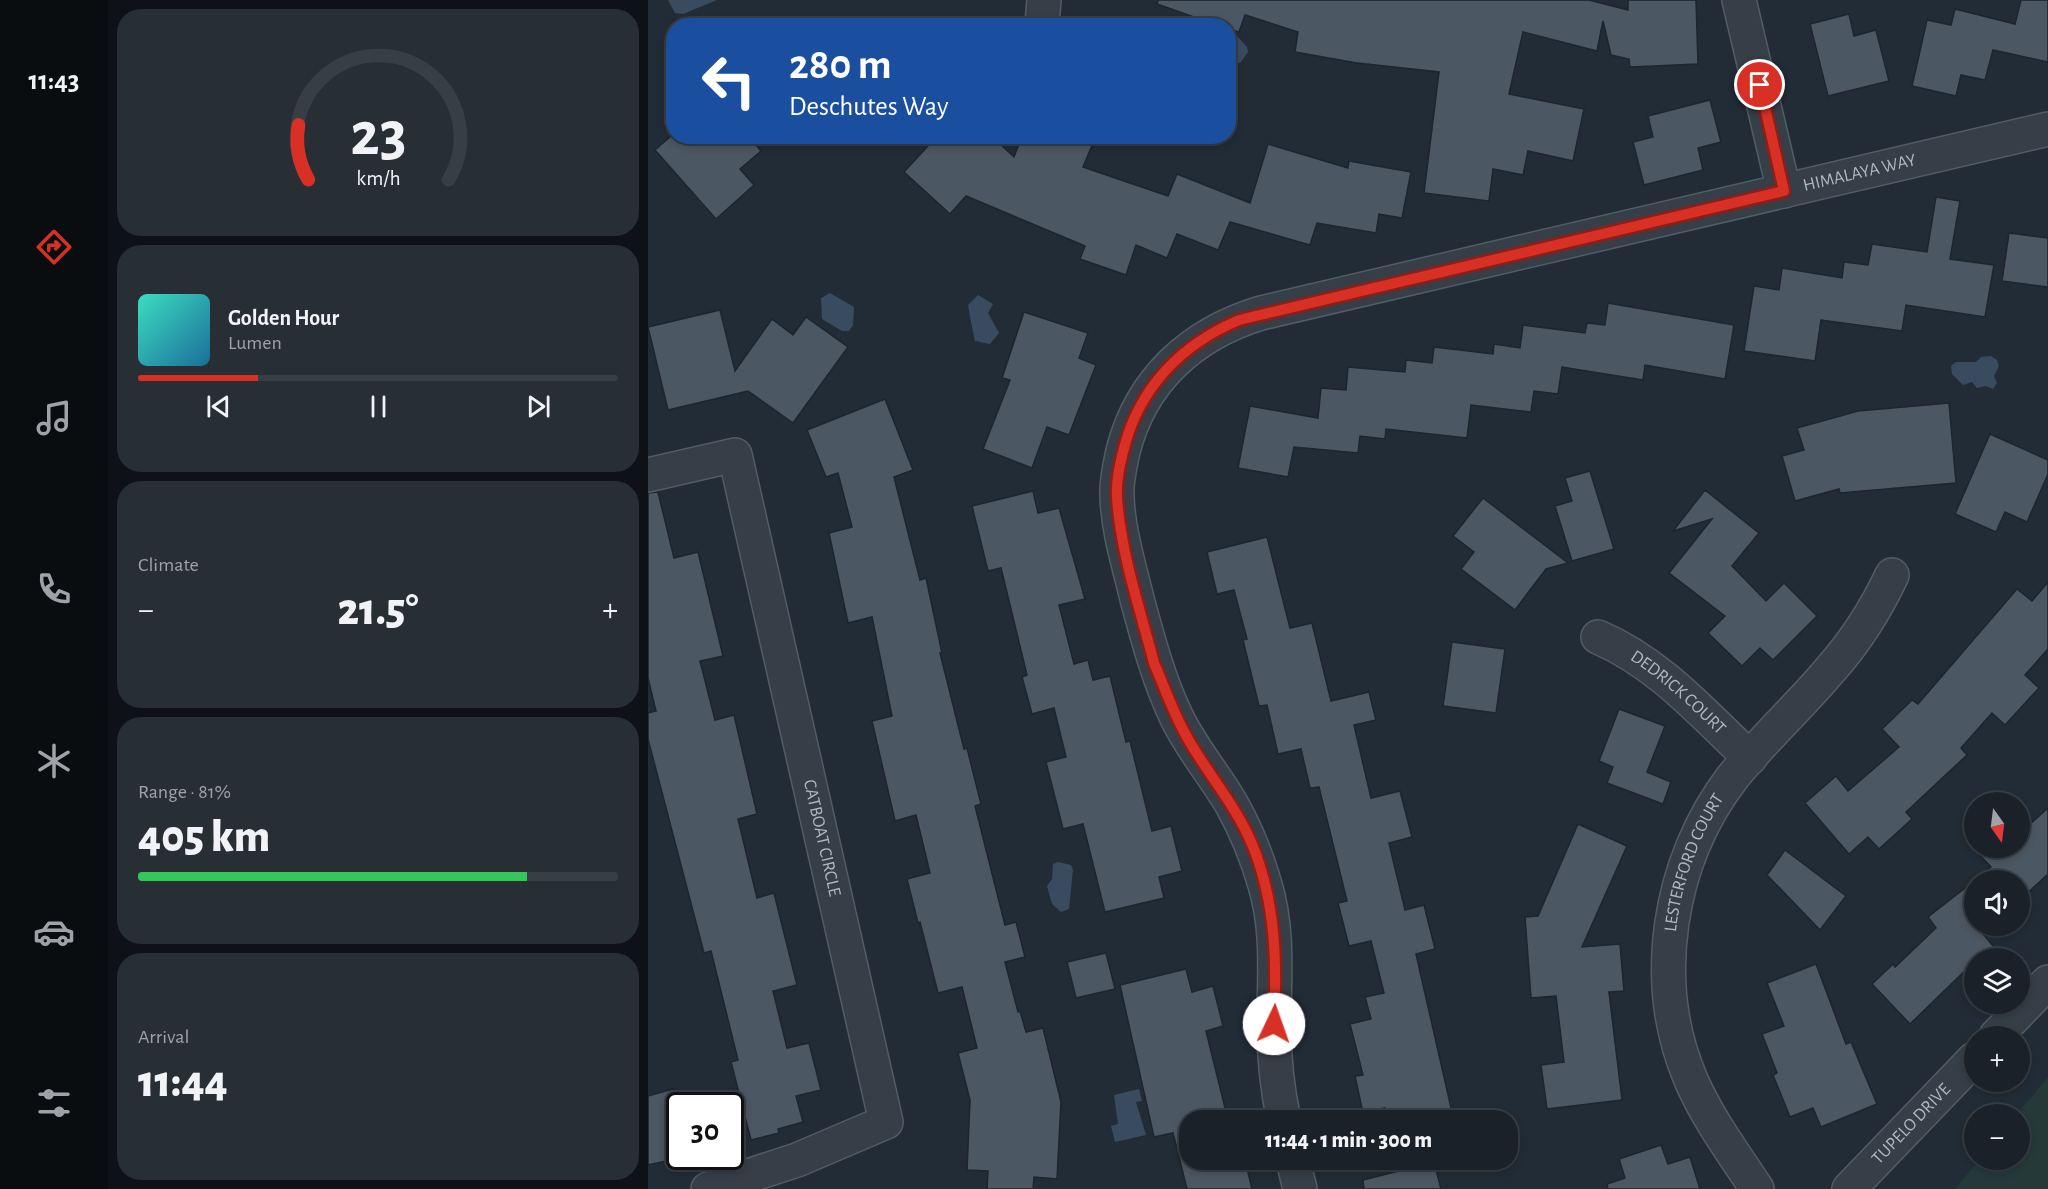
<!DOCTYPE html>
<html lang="en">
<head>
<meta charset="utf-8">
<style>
	:root { --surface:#1a2128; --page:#272e34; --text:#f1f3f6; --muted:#9fa3a8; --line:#383e45; --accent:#d93025 }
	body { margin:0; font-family:"Alegreya Sans",sans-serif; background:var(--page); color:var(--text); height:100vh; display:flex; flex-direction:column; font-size:22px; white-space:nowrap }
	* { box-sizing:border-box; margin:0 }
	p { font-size:20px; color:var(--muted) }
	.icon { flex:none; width:33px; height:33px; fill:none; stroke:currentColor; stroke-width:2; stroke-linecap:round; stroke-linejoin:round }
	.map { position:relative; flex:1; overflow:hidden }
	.sheet { display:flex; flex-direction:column; gap:9px; padding:9px; background:#0e1216; width:540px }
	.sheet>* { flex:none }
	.hud { position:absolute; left:18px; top:18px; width:570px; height:126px; border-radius:24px; box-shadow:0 3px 9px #0003,0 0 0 2px var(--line); background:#1a4fa0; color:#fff; overflow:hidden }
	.needle { width:39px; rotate:166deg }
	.buttons { position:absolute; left:1316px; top:792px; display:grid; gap:12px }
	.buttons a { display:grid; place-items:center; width:66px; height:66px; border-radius:50%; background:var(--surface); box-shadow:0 3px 9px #0003,0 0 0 2px var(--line); font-size:30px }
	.speed { position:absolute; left:18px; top:1092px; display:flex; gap:12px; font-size:30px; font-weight:700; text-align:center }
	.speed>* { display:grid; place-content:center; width:78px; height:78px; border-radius:50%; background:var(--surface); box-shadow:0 3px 9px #0003,0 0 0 2px var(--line); line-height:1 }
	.speed .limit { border:3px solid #111; border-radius:9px; background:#fff; color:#111 }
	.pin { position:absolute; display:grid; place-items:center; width:51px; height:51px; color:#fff; margin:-26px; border:3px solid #fff; border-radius:50%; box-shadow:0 2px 6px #0007 }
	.me { position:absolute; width:66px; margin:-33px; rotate:3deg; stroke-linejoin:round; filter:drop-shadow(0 0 4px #0008) }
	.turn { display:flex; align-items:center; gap:21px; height:126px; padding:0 24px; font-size:27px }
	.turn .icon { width:78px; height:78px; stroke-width:2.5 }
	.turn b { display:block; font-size:42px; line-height:51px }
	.big { font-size:45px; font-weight:800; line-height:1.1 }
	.sheet .card { flex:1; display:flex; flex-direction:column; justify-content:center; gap:9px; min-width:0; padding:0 21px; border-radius:24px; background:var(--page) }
	.sheet .dial { align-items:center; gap:0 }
	.dial svg { height:156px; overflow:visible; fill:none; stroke:var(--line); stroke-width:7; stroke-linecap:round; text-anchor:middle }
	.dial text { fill:var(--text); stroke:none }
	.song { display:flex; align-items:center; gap:18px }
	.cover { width:72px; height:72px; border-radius:9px; background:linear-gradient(135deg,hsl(170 70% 55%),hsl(200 70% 35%)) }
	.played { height:6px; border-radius:3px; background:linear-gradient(90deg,var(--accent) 25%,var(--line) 25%) }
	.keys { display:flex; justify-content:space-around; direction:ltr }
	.heat { display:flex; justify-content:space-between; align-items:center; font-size:33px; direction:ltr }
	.charge { height:9px; border-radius:4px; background:linear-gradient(90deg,#34c759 81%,var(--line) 0) }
	.trip { position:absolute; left:531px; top:1110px; width:339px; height:60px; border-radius:24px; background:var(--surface); box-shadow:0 3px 9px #0003,0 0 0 2px var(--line); font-weight:800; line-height:60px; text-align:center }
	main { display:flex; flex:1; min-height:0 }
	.menu { display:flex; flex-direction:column; width:108px; justify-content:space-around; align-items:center; background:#0a0d10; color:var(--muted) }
	.menu .icon { width:42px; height:42px }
	.menu .current { color:var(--accent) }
	.menu b { font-size:27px; color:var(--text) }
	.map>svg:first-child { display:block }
</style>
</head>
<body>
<main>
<nav class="menu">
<b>11:43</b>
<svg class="icon current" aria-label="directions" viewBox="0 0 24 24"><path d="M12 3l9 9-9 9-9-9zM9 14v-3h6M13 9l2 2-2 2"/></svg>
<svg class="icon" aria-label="music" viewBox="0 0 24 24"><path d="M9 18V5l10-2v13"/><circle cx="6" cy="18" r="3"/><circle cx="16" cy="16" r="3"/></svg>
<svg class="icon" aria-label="phone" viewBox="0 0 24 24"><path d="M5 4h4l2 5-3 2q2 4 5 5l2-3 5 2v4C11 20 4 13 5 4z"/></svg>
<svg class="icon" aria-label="climate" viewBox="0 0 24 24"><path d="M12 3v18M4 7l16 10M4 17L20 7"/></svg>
<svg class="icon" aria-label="car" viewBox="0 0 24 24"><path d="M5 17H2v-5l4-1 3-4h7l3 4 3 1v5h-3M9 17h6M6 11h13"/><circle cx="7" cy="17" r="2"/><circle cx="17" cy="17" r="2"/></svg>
<svg class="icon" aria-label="filters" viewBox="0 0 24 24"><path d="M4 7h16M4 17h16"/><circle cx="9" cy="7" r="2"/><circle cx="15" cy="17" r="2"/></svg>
</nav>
<section class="sheet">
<div class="card dial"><svg viewBox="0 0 100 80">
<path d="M14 69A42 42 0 1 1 86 69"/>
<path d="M14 69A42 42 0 0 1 9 41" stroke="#d93025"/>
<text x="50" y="56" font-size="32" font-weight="700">23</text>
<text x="50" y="72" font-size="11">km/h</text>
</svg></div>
<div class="card">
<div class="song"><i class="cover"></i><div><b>Golden Hour</b><p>Lumen</p></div></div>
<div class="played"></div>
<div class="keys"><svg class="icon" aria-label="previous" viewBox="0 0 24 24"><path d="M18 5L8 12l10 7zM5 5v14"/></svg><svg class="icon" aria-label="pause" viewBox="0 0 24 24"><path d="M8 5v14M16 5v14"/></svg><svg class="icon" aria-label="next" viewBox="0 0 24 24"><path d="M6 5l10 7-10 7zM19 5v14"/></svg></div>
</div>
<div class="card"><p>Climate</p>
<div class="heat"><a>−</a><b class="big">21.5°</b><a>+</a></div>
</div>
<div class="card"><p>Range · 81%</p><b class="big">405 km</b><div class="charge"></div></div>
<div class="card"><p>Arrival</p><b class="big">11:44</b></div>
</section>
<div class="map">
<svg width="1400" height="1189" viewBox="0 0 1400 1189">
	<rect width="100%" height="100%" fill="#222c36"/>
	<!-- green -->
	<path fill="#253938" d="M 1400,1077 L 1400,1189 L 1307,1189 L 1331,1160 L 1371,1160 L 1371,1114 L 1369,1114 Z"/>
	<!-- water -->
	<g fill="#394b5f">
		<path d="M 20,0 L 69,0 L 35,14 L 27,13 Z"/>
		<path d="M 590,37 L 599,47 L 600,52 L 593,62 L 584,65 L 581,62 L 581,41 Z"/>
		<path d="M 182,293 L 206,307 L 205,325 L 201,331 L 194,331 L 174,319 L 173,298 Z"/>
		<path d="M 330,295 L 345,304 L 340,313 L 351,333 L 342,344 L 327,341 C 324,328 322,317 320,305 Z"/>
		<path d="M 1343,356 L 1349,360 L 1351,366 L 1346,376 L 1349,383 L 1345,389 L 1338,386 L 1329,388 L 1324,382 L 1315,385 L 1304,374 L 1303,366 L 1308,362 L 1328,362 L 1333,357 Z"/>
		<path d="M 410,862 L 423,865 L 425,870 L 421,909 L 413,912 L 404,904 L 399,886 L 404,879 L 405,864 Z"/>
		<path d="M 491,1089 L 494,1101 L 488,1102 L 498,1135 L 467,1142 L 463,1126 L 470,1124 L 466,1095 Z"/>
	</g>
	<!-- building -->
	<g fill="#4b5762" stroke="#1d252e" stroke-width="1.5">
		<path d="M 510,0 L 941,0 L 980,10 L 980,0 L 1048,0 L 1050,64 L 982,67 L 981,59 L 963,55 L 955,21 L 949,51 L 875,32 L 861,94 L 936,109 L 925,161 L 880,151 L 875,175 L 845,169 L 841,201 L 776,193 L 791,72 L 709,63 L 647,52 L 650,32 L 597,15 L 591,32 L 580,29 L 580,26 L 571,26 L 509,4 Z"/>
		<path d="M 1373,0 L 1400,0 L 1400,62 L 1345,50 L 1337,80 L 1313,75 L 1308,96 L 1264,86 L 1279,20 L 1303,25 L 1307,9 L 1367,24 Z"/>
		<path d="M 1201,14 L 1206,36 L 1228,30 L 1241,81 L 1180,96 L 1162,24 Z"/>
		<path d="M 1062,100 L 1073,142 L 1050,148 L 1055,170 L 996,185 L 985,142 L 1005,137 L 1000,116 Z"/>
		<path d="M 23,136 L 101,136 L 113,151 L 92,169 L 106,185 L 68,219 L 7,150 Z"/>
		<path d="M 289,136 L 344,136 L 366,157 L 374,136 L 448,136 L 435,167 L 520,196 L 529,174 L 602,203 L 620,144 L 700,168 L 701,161 L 763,172 L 754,218 L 731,214 L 728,233 L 669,223 L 662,245 L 582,222 L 570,250 L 529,234 L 519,258 L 488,245 L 478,275 L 432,259 L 437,246 L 318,196 L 302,214 L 256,172 Z"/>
		<path d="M 1288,197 L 1312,201 L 1302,259 L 1346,265 L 1337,317 L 1258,305 L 1254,331 L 1173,320 L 1167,361 L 1096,351 L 1106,286 L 1131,290 L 1134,268 L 1194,278 L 1196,262 L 1220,265 L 1224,244 L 1279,252 Z"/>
		<path d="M 1361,233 L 1400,238 L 1400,287 L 1354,281 Z"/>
		<path d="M 960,303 L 1086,325 L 1077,379 L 997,365 L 995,380 L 914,367 L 910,394 L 886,391 L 883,412 L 823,405 L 819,438 L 738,429 L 737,439 L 712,436 L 710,453 L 646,447 L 640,477 L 590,468 L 602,406 L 670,418 L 673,388 L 698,390 L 700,367 L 757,372 L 758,360 L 784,363 L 786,347 L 845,354 L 846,344 L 872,348 L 875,325 L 937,333 L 939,323 L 957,325 Z"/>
		<path d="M 72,310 L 87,371 L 124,319 L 145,335 L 158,317 L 200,347 L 145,423 L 100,391 L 20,410 L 0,327 Z"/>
		<path d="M 376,312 L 440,333 L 431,358 L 448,365 L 421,435 L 399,427 L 384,468 L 335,449 L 362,380 L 354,378 Z"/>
		<path d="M 237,399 L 265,470 L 246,477 L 272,580 L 278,578 L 294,653 L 292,653 L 316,749 L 319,748 L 333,804 L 327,806 L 357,925 L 368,922 L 377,957 L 357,962 L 370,1012 L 372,1011 L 378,1032 L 395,1028 L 413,1102 L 409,1179 L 386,1177 L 385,1189 L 339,1189 L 340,1171 L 319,1170 L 322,1100 L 310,1053 L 329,1048 L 314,987 L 290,993 L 272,922 L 270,923 L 259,879 L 282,873 L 268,815 L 247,821 L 224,721 L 244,716 L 224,617 L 200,623 L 181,533 L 204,527 L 190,473 L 178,477 L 159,430 Z"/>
		<path d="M 1301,403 L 1308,483 L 1192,493 L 1191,489 L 1147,501 L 1134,456 L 1156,450 L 1149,428 L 1210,411 Z"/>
		<path d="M 1342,434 L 1400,460 L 1400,474 L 1379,522 L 1357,512 L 1348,532 L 1307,514 Z"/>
		<path d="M 942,471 L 966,549 L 924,561 L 907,506 L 924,501 L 917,478 Z"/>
		<path d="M 1057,490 L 1111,533 L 1084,566 L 1118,601 L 1136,583 L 1169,616 L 1125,660 L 1112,648 L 1094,666 L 1060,633 L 1077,616 L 1021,573 L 1064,519 L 1025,531 Z"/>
		<path d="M 385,491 L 390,513 L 411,508 L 437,599 L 411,605 L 426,664 L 440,660 L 445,680 L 462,676 L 478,742 L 482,741 L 504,831 L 523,826 L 534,871 L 511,877 L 516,898 L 457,912 L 435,824 L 415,829 L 398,762 L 418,757 L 406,708 L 384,714 L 374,677 L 379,675 L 353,568 L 340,571 L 324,506 Z"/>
		<path d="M 10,492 L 26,558 L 50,552 L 75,656 L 52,661 L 67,720 L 86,715 L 109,814 L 90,819 L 109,898 L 126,893 L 149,985 L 125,991 L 139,1048 L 161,1043 L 173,1090 L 148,1096 L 155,1122 L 130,1129 L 131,1133 L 103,1140 L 83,1062 L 90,1060 L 63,951 L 56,953 L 0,739 L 0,713 L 8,711 L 0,678 L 0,493 Z"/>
		<path d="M 835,498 L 920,563 L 898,569 L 867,610 L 813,569 L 826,552 L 805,536 Z"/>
		<path d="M 619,537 L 642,628 L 664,623 L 683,701 L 721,692 L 728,720 L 706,725 L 723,798 L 752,791 L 764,837 L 741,843 L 745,860 L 757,910 L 776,905 L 787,949 L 768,954 L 804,1112 L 787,1116 L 788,1120 L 740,1120 L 737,1108 L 715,1113 L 707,1076 L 715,1075 L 702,1024 L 723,1019 L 717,997 L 736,993 L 723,941 L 701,946 L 690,903 L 699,901 L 671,787 L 662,788 L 653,749 L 630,754 L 619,705 L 611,706 L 595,640 L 599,639 L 586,590 L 569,594 L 559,552 Z"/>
		<path d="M 1400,582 L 1400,649 L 1377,675 L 1391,688 L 1357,725 L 1344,713 L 1313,748 L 1319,755 L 1258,812 L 1264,819 L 1231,849 L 1220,837 L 1201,854 L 1157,803 L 1188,776 L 1200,791 L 1251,747 L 1234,729 L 1264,700 L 1270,704 L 1369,589 L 1384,601 Z"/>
		<path d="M 804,642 L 857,649 L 848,713 L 795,706 Z"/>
		<path d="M 971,709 L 1017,726 L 999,772 L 1023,782 L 1015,804 L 959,783 L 965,767 L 951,761 Z"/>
		<path d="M 1400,808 L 1400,874 L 1373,899 L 1371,898 L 1371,880 L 1326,880 L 1343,867 L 1325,848 L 1371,848 L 1371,834 Z"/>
		<path d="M 930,824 L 979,846 L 934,947 L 972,944 L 976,991 L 961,992 L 974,1100 L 899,1109 L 893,1065 L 916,1062 L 908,996 L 883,998 L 877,917 L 890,916 Z"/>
		<path d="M 1137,850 L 1198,896 L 1172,930 L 1119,875 Z"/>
		<path d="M 1326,881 L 1326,926 L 1337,926 L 1332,930 L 1355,958 L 1326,958 L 1326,962 L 1262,1024 L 1224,984 L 1245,964 L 1247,967 L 1288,928 L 1280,917 Z"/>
		<path d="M 458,953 L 467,989 L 428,998 L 419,962 Z"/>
		<path d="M 1168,964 L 1198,1044 L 1203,1042 L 1229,1104 L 1173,1127 L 1165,1108 L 1142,1117 L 1125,1075 L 1129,1073 L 1114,1034 L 1136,1026 L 1119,983 Z"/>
		<path d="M 538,969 L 544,992 L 565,986 L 575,1026 L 558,1031 L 580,1120 L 542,1120 L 542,1160 L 597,1160 L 604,1189 L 539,1189 L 525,1133 L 506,1137 L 472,985 Z"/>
		<path d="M 25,1089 L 32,1116 L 32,1158 L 0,1165 L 0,1096 Z"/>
		<path d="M 1013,1145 L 1020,1164 L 1042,1157 L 1052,1189 L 960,1189 L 959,1184 L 977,1178 L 971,1159 Z"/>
		<path d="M 786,1162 L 793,1189 L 716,1189 L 715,1180 Z"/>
	</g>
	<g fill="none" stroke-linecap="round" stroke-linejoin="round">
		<defs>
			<g id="minor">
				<path d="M 1091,0 L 1136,191"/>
				<path d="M 394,24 L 396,0"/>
				<path id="s1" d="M 0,475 L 87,455 L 238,1122 L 149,1160 L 60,1189"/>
				<path id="s2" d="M 950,637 C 1011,663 1054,713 1102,758"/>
				<path d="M 1348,1036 L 1400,982"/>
				<path id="s3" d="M 636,1120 C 629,1089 626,1057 626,1025 C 626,978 631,931 617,885 C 609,857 598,830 584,805 C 566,774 543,748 528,716 C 510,678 500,639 489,599 C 481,565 470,531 469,496 C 468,481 472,466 475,451 C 493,380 544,334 613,313 L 1400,129"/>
				<path d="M 645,1160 L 652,1189"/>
				<path id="s4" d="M 1109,1189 C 1086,1154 1060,1119 1043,1080 C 1001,982 1020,862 1084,778 C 1114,740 1151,707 1182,670 C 1207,642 1228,609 1244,575"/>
				<path id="s5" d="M 1201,1189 L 1326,1059"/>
			</g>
		</defs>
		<!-- minor casing -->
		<use href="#minor" stroke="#535c65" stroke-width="36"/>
		<!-- minor -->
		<use href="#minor" stroke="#363e47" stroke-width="33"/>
	</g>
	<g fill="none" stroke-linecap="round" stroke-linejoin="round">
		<defs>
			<path id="route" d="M 626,1024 C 629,963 628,902 604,844 C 588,806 560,774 540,739 C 526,715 517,689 506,663 C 492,609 473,554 469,498 C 468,482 471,467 475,452 C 490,389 532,345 591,320 L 1136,191 L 1112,85"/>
		</defs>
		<!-- route casing -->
		<use href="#route" stroke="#8d1f18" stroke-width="15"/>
		<!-- route -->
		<use href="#route" stroke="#d93025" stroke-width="10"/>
	</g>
	<g text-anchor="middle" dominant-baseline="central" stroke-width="6" stroke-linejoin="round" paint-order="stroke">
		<!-- street labels -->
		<g font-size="18" fill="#b0b9c3" stroke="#1b232c">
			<text stroke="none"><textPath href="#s3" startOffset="1522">HIMALAYA WAY</textPath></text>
			<text stroke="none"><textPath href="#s2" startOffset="98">DEDRICK COURT</textPath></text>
			<text stroke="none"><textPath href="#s1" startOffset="482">CATBOAT CIRCLE</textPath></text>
			<text stroke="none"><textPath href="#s4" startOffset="352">LESTERFORD COURT</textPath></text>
			<text stroke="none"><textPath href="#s5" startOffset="90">TUPELO DRIVE</textPath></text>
		</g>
	</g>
</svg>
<div class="buttons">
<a><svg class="needle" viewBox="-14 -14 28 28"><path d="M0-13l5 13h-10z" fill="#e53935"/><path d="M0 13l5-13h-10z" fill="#9fa3a8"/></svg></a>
<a><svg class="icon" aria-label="sound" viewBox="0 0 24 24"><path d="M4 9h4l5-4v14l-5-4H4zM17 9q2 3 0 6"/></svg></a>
<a><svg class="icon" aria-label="layers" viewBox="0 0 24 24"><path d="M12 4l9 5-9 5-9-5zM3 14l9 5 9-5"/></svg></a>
<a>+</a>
<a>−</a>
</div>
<div class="speed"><div class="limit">30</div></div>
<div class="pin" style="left:1112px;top:85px;background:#d93025"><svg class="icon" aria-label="arrive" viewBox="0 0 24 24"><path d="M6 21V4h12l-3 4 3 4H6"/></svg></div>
<svg class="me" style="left:626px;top:1024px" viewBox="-20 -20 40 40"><circle r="19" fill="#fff"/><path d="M0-13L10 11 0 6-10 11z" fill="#d93025"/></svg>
<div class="trip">11:44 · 1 min · 300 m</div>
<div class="hud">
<div class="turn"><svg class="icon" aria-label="left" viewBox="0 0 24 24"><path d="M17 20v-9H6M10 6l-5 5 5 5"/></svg><div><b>280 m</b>Deschutes Way</div></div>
</div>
</div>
</main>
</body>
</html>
